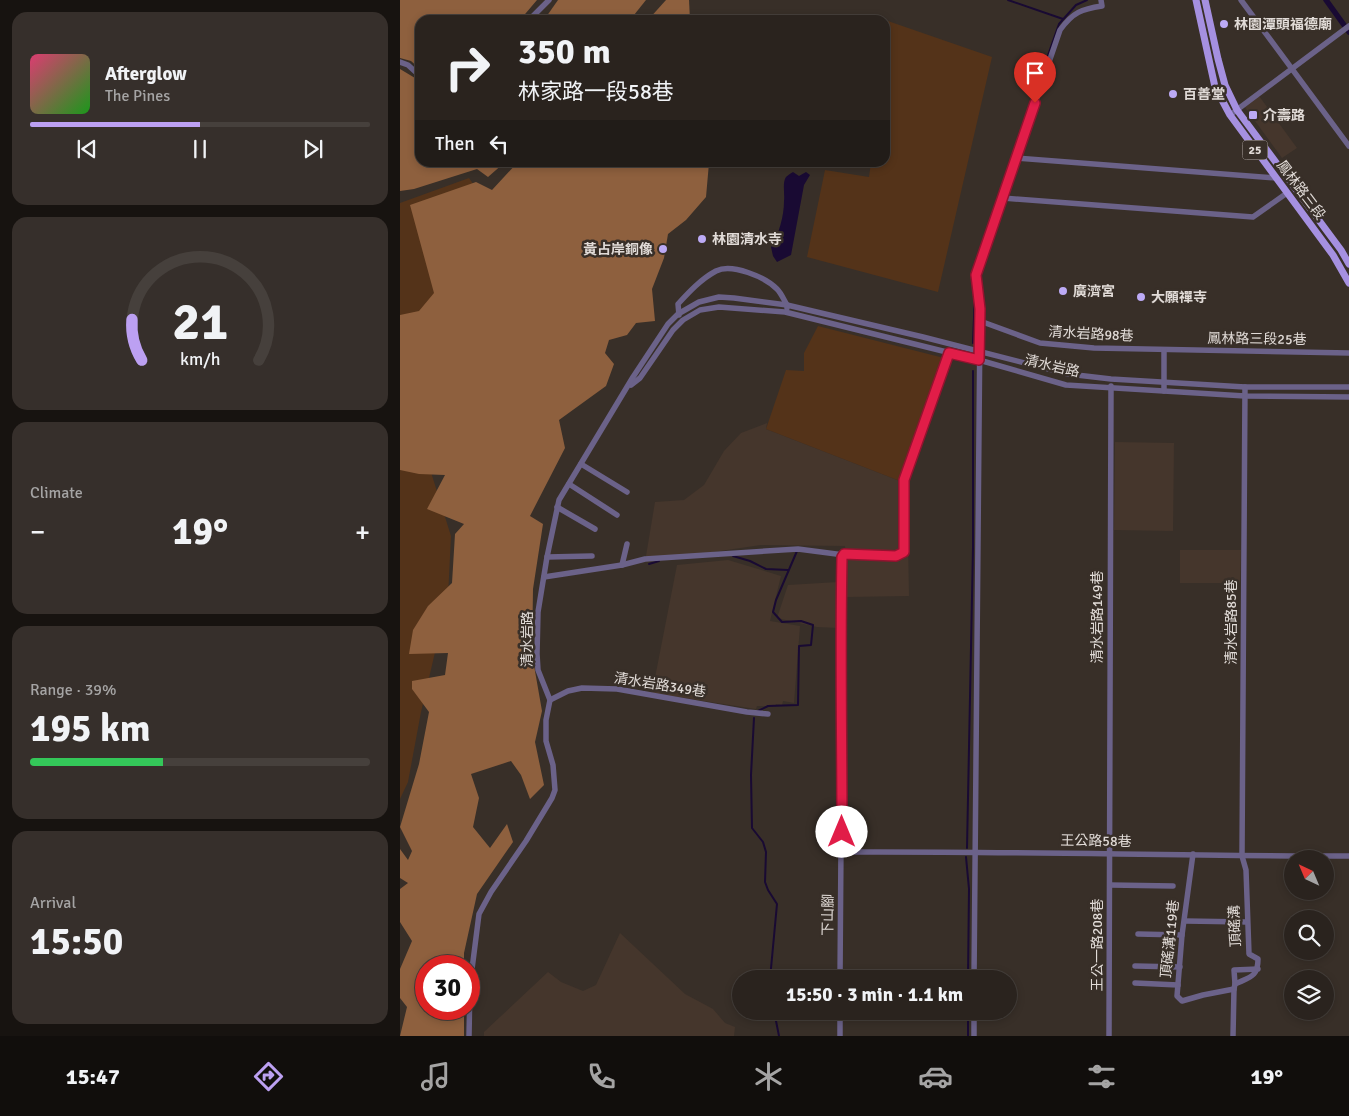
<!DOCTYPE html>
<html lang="en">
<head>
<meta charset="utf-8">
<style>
	:root { --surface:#2a231e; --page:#362f2b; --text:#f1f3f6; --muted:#a5a4a4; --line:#46403c; --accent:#bca0f2 }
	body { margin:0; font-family:Signika,"Noto Sans TC",sans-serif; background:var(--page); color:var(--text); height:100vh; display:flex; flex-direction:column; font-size:19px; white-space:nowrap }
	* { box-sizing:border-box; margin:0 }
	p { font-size:16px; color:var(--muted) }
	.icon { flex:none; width:28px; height:28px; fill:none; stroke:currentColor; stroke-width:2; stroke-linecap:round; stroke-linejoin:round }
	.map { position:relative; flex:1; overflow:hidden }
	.drawer { display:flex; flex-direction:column; gap:12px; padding:12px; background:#171310; width:400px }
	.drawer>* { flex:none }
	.banner { position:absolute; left:15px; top:15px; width:475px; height:152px; border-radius:15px; box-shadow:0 2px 8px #0003,0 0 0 1px var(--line); background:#2a231e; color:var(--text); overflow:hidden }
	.needle { width:32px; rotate:316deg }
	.fabs { position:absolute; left:884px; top:850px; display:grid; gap:10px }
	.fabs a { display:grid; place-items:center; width:50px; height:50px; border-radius:50%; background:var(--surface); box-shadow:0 2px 8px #0003,0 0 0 1px var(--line); font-size:25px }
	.speed { position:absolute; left:15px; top:955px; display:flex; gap:10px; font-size:25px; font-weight:700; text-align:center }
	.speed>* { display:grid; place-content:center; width:65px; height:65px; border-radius:50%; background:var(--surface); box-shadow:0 2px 8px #0003,0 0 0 1px var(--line); line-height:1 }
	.speed .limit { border:8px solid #d22; background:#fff; color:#111 }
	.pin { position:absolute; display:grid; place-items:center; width:42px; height:42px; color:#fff; margin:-51px -21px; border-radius:50% 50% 50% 0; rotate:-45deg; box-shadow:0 0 5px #0007 }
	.pin .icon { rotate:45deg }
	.me { position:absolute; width:55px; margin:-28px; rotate:0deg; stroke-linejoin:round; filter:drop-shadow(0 0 4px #0008) }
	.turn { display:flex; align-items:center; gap:18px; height:105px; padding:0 20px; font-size:22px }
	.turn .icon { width:65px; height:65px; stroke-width:2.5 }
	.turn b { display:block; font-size:35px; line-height:42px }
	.then { display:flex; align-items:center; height:48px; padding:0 20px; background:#0003; gap:10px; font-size:19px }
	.big { font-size:38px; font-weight:700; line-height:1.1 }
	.drawer .tile { flex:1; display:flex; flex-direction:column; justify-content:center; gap:8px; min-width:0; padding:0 18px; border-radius:15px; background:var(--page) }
	.drawer .dial { align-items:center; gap:0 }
	.dial svg { height:130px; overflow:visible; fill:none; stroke:var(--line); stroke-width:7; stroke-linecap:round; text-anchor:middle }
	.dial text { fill:var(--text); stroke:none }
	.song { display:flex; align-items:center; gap:15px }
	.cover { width:60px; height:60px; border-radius:8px; background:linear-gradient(135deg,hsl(340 70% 55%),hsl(120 70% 35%)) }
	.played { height:5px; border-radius:2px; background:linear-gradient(90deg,var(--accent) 50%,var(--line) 50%) }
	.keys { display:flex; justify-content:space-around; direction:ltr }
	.heat { display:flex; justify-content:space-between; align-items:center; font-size:28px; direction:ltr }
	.charge { height:8px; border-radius:4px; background:linear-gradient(90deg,#34c759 39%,var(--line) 0) }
	.trip { position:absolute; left:332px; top:970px; width:285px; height:50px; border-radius:25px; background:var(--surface); box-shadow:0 2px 8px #0003,0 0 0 1px var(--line); font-weight:700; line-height:50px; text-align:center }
	.dock { display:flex; height:80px; justify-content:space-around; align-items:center; background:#110e0c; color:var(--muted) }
	.dock .icon { width:35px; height:35px }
	.dock .selected { color:var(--accent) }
	.dock b { font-size:22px; color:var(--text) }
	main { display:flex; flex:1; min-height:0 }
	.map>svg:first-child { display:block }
</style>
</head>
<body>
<main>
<section class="drawer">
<div class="tile">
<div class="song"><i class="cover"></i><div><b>Afterglow</b><p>The Pines</p></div></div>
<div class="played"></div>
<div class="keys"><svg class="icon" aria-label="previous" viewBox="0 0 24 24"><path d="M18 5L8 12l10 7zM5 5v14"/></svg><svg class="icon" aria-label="pause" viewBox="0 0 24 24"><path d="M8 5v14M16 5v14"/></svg><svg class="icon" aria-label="next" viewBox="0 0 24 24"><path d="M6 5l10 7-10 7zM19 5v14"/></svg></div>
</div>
<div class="tile dial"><svg viewBox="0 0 100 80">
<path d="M14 69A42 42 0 1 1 86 69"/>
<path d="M14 69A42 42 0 0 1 8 44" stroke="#bca0f2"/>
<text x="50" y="56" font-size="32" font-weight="700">21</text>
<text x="50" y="72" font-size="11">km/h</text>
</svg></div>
<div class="tile"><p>Climate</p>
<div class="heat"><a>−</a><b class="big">19°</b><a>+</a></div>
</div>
<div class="tile"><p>Range · 39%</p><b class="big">195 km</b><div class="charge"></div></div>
<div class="tile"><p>Arrival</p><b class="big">15:50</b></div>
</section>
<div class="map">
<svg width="949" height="1036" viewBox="0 0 949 1036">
	<rect width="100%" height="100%" fill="#382f28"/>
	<!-- built -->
	<g fill="#45362c">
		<path d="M 859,96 L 897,148 L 882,158 L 844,106 Z"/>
		<path d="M 367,423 L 366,429 L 500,481 L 507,488 L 509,596 L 447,597 L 445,546 L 361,545 L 245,562 L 255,502 L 284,500 L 304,485 L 324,451 L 341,433 Z"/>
		<path d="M 715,442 L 774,443 L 773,531 L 714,530 Z"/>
		<path d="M 780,550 L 841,550 L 840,583 L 780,583 Z"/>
		<path d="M 328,560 L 381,576 L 370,621 L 400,626 L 394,703 L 383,701 L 382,705 L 376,704 L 375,706 L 357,706 L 356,709 L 252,693 L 277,565 Z"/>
		<path d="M 438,582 L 439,628 L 417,627 L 377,618 L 388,585 Z"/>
		<path d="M 220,933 L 285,994 L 313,1009 L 325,1023 L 335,1027 L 334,1036 L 84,1036 L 84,1032 L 148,972 L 161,982 L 183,991 L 196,985 Z"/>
	</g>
	<!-- green -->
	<g fill="#543319">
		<path d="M 485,20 L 592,57 L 538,292 L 407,257 L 425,170 L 469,177 L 471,163 L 485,162 Z"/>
		<path d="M 69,178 L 83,198 L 58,311 L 0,322 L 0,203 Z"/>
		<path d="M 418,326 L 544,358 L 500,481 L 366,429 L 386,370 L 404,371 L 404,353 Z"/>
		<path d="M 0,468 L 30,469 L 51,536 L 48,597 L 21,712 L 8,782 L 0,799 Z"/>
	</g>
	<!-- forest -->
	<g fill="#8e603e">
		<path d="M 0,0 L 137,0 L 120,20 L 20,20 L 20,69 L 11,61 L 0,58 Z"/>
		<path d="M 158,0 L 246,0 L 230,20 L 144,20 Z"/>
		<path d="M 266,0 L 289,0 L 290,20 L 248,20 Z"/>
		<path d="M 0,69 L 20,81 L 20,162 L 104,163 L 88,177 L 77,169 L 14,189 L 0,191 Z"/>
		<path d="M 118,162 L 309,163 L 306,197 L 286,220 L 268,234 L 264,258 L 252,289 L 255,321 L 236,323 L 227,335 L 209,340 L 205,353 L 214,364 L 206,386 L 159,420 L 165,448 L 130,516 L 143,524 L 133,589 L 132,654 L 142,711 L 135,742 L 144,785 L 130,799 L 121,775 L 111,761 L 71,774 L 79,798 L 73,827 L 90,848 L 107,824 L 113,842 L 77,894 L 64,953 L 64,966 L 26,966 L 26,1009 L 64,1009 L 64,1036 L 0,1036 L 7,1007 L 0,998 L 0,969 L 12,941 L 0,922 L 0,889 L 8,883 L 0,878 L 0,849 L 8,860 L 12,851 L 0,827 L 19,764 L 29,712 L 12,689 L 12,681 L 45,675 L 48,653 L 9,654 L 13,630 L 28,606 L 52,583 L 55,534 L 64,524 L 27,509 L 45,475 L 19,474 L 0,470 L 0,315 L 19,311 L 34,293 L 10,205 L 76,182 L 92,190 Z"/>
	</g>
	<!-- water -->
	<path fill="#190a33" d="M 393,172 L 399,176 L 406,172 L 410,175 L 404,185 L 391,255 L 377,262 L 373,256 L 371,247 C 379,234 384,216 384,201 C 385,194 382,183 386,177 C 388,175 390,174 393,172 Z"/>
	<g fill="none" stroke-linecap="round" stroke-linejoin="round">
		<!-- stream -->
		<g stroke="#190a33" stroke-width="2">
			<path d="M 608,0 L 663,19"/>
			<path d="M 613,155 L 659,24 L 676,5 L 687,0"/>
			<path d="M 595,210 L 611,163"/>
			<path d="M 573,343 L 575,293"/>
			<path d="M 333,556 L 350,561 L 366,569 L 388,570"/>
			<path d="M 249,564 L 259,561"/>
			<path d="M 358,711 L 368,706 L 398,705 L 399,646 L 411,645 L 413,625 L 401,621 L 382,622 L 373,612 L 376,600 L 397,551"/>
			<path d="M 354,718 L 351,775 L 352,828 L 363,842 L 366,852 L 365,882 L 368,890 L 377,904 L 370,979"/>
			<path d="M 567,848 L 573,548 L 573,371"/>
			<path d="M 566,857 L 569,889 L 568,979"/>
			<path d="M 374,1011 L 379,1036"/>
			<path d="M 568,1036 L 568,1011"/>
		</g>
		<!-- canal -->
		<path stroke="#190a33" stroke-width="5.5" d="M 926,0 L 949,32"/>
		<!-- minor -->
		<g stroke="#6b6289" stroke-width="5.5">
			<path d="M 841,0 L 949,146"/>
			<path d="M 129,20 L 149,0"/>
			<path d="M 0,62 L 8,65 L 20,76"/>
			<path d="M 830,115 L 949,26"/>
			<path d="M 615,158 L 876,178"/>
			<path d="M 603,198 L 853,217 L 887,193"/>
			<path d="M 279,315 L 278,304 C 289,292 301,279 316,271 C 332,263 365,277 377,289 C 381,293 384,300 387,305 L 387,308"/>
			<path d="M 580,321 L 640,343 L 694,348 L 949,353"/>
			<path d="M 231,385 L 240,378 L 273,330 L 283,320 L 300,310 L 319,307 L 385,312 L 579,360 L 666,385 L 845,396 L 949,397"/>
			<path d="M 764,391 L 764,350"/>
			<path d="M 181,464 L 227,492"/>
			<path d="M 169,484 L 217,515"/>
			<path d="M 157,507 L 195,529"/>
			<path d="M 147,557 L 192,556"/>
			<path d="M 222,565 L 227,544"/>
			<path d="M 144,577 L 222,565 L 245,559 L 398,549 L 444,555"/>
			<path d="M 150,700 L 168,691 L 182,688 L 217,689 L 347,712 L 368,714"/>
			<path d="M 442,852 C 611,851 780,856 949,856"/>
			<path d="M 793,854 L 782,935 L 777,996 L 782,1001 L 803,995 L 834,989"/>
			<path d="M 710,885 L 773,886"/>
			<path d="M 785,921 L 847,922"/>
			<path d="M 738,934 L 782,935"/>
			<path d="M 735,966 L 780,967"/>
			<path d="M 440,979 L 442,712 L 440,622 L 442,557 L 444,555 L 496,556 L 504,552 L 504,480 L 549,353"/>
			<path d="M 574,979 L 580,321 L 576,275 L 660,30 C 673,12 682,9 702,6 L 701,0"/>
			<path d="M 735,983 L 778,985"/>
			<path d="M 835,984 C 850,977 858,977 858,959 L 849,954 L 846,870 L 842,856 L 845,387"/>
			<path d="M 69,1036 L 70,985 L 79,914 L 91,892 L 126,841 L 152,798 L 155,790 L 153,765 L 146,741 L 146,720 L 150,700 L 138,670 L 137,654 L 138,612 L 147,557 L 159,500 L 233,377 L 268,324 L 278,314 L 299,302 L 319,297 L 334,298 L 387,305 L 523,337 L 668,374 L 711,379 L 845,387 L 949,387"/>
			<path d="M 440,1036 L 440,1011"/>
			<path d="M 574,1036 L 574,1011"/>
			<path d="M 709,1036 L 711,386"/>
			<path d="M 833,1036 L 834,989 L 835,984 L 834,970 L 858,969"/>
		</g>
		<!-- major -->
		<g stroke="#a590e0" stroke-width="7">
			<path d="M 796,0 L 815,87 L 830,115 L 933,255 L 949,283"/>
			<path d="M 805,0 L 818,59 L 825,85 L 837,110 L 941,250 L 949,264"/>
		</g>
	</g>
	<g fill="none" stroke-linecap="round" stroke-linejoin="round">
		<defs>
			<path id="route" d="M 442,832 C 442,740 440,648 442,557 L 444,554 L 496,556 L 504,552 L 504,480 L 549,353 L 579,360 L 580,309 L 576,275 L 635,103"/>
		</defs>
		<!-- route casing -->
		<use href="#route" stroke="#92132f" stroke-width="12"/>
		<!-- route -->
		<use href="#route" stroke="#e11d48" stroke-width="9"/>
	</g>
	<!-- markers -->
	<g fill="#bcaaf5" stroke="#382f28" stroke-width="2">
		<circle cx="824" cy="24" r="5"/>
		<circle cx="773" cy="94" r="5"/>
		<rect x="848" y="110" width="10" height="10" rx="2.5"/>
		<circle cx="302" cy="239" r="5"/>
		<circle cx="263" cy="249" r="5"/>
		<circle cx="663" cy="291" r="5"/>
		<circle cx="741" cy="297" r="5"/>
	</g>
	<g text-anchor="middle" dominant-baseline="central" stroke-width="5" stroke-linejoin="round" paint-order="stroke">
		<!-- shield labels -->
		<rect fill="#382f28" stroke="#aea7a2" stroke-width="1" x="842.5" y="140.5" width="25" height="19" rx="4"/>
		<g font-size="12" font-weight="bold" fill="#e1dbd7">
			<text x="855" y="150">25</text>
		</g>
		<!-- poi labels -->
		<g font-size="14" font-weight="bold" fill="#e1dbd7" stroke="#382f28" text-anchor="start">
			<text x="834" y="24">林園潭頭福德廟</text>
			<text x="783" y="94">百善堂</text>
			<text x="863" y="115">介壽路</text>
			<text x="312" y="239">林園清水寺</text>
			<text x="253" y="249" text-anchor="end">黃占岸銅像</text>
			<text x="673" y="291">廣濟宮</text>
			<text x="751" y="297">大願禪寺</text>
		</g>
		<!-- street labels -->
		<g font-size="14" fill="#e1dbd7" stroke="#382f28">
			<text transform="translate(901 190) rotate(53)">鳳林路三段</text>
			<text transform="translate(691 334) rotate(3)">清水岩路98巷</text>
			<text transform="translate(857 339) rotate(1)">鳳林路三段25巷</text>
			<text transform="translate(652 366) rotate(13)">清水岩路</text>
			<text transform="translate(697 617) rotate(-90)">清水岩路149巷</text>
			<text transform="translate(831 622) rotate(-90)">清水岩路85巷</text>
			<text transform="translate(127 639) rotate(-90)">清水岩路</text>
			<text transform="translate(260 685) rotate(9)">清水岩路349巷</text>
			<text transform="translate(696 841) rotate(1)">王公路58巷</text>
			<text transform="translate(428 915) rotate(-89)">下山腳</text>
			<text transform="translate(835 926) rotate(-93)">頂磘溝</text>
			<text transform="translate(770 939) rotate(-84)">頂磘溝119巷</text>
			<text transform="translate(697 945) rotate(-90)">王公一路208巷</text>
		</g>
	</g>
</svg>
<div class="fabs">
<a><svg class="needle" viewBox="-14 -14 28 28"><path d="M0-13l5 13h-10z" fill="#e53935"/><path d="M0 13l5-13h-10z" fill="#a5a4a4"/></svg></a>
<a><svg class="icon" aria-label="search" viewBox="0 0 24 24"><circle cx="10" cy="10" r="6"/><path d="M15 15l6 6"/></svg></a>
<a><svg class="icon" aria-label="layers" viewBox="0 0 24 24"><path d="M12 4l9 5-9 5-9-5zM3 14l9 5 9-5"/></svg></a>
</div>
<div class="speed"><div class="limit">30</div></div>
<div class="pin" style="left:635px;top:103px;background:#d93025"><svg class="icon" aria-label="arrive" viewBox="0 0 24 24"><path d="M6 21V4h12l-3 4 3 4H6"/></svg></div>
<svg class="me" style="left:442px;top:832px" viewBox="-20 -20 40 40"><circle r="19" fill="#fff"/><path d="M0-13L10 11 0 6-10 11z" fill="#e11d48"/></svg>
<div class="trip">15:50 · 3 min · 1.1 km</div>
<div class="banner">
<div class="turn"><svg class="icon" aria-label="right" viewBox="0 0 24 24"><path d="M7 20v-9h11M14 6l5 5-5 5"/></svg><div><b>350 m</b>林家路一段58巷</div></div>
<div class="then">Then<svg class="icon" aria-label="left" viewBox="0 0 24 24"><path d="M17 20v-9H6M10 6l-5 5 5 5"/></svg></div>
</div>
</div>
</main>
<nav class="dock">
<b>15:47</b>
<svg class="icon selected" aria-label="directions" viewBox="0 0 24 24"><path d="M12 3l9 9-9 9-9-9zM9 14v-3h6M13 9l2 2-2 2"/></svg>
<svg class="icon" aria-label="music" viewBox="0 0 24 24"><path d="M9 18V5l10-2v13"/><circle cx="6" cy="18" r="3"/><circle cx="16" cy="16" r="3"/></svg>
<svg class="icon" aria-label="phone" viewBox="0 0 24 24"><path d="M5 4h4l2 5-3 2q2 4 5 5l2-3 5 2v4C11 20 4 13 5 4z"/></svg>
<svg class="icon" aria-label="climate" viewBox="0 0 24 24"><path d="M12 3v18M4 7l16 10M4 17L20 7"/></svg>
<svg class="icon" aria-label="car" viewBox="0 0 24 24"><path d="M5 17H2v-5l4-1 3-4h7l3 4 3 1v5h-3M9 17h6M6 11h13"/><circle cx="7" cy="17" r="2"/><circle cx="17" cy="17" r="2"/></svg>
<svg class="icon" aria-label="filters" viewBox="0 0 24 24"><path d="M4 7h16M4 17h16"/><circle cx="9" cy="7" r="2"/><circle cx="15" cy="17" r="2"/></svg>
<b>19°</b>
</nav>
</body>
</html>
